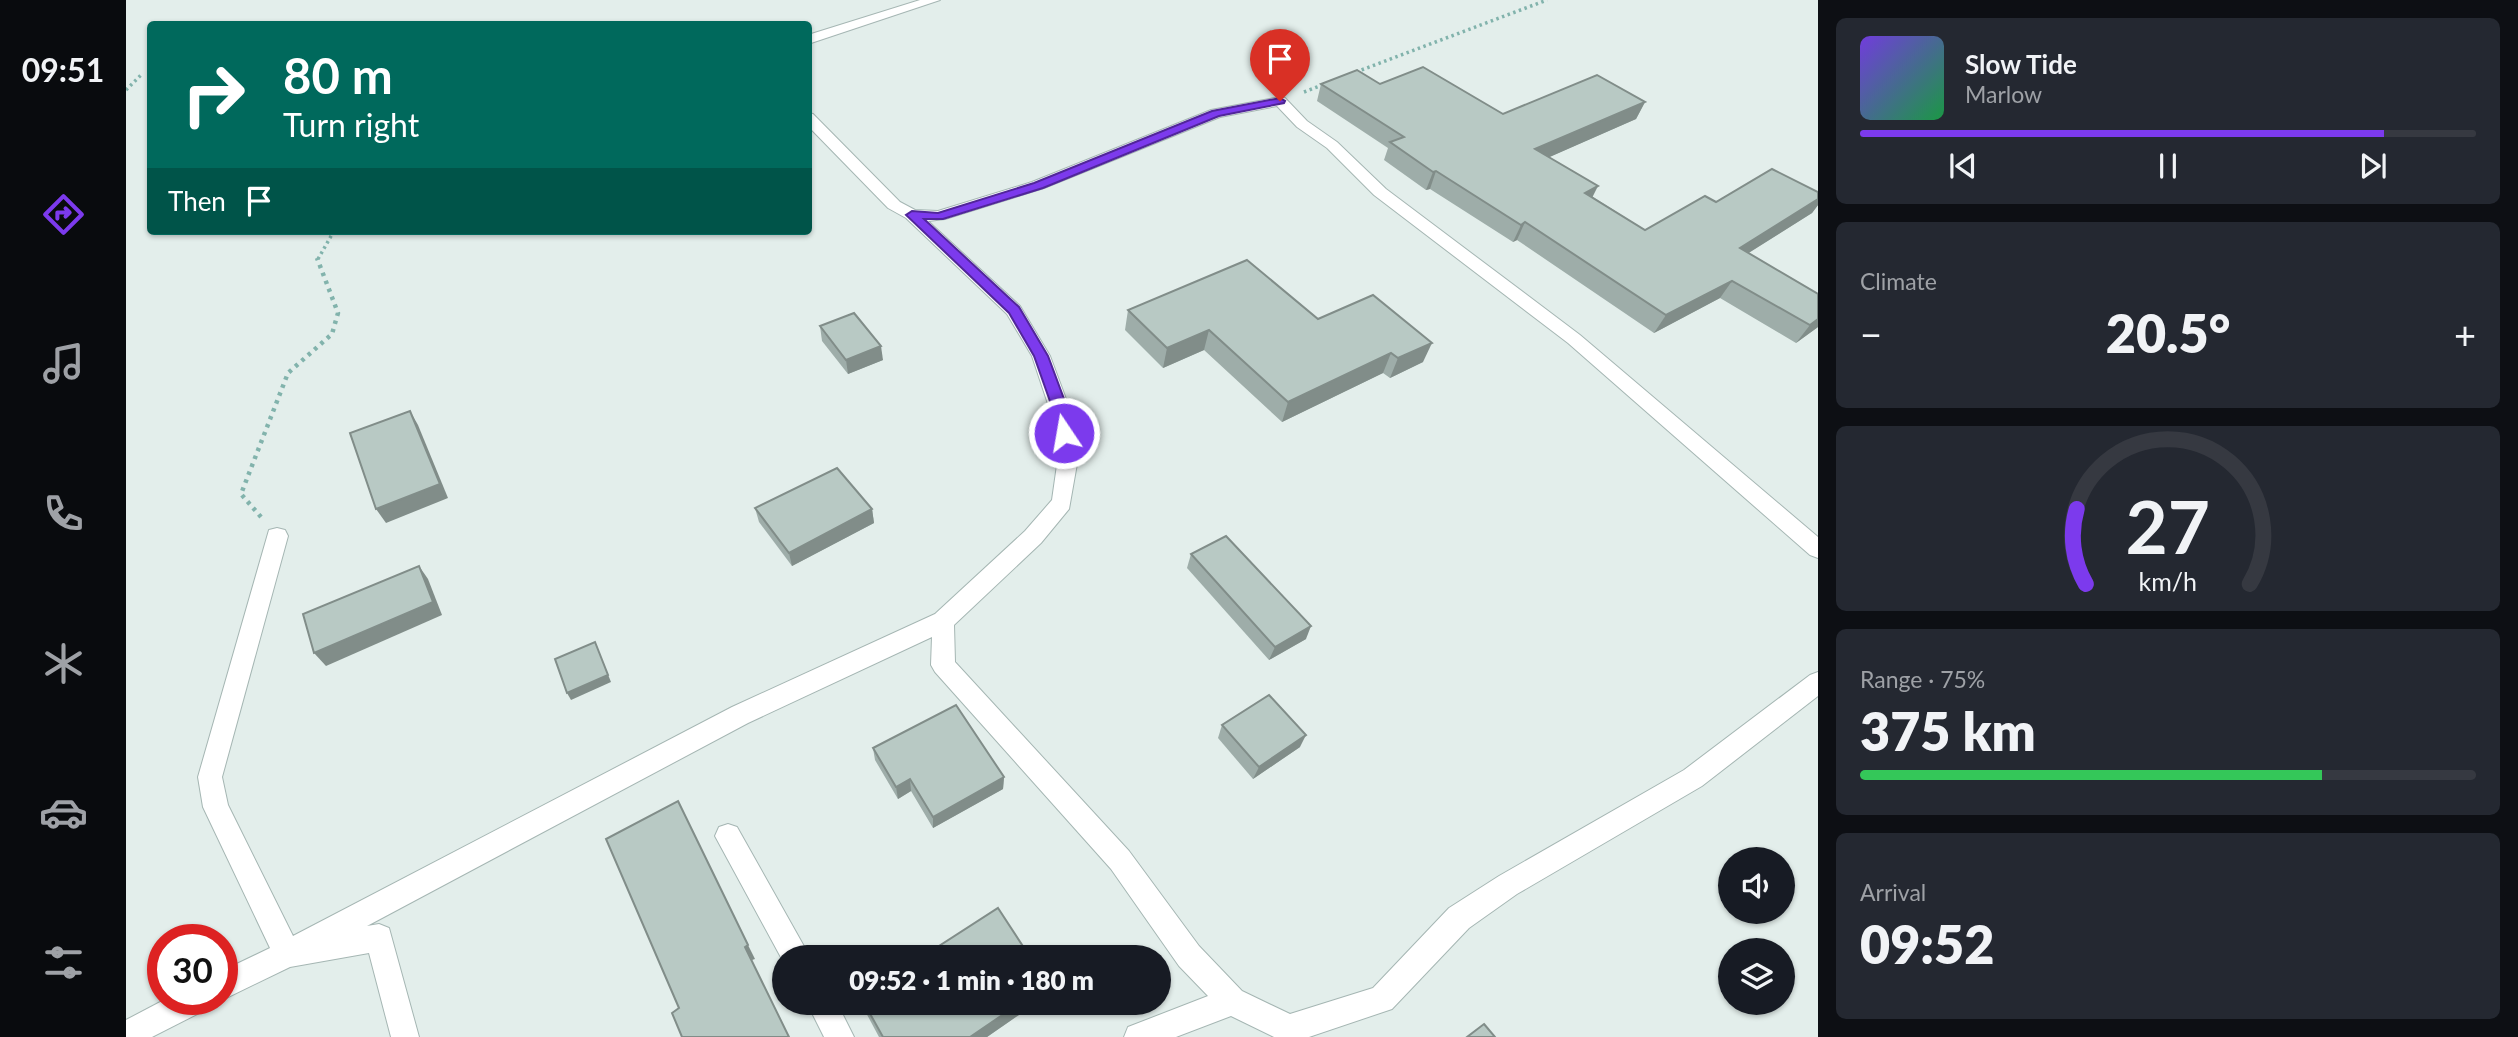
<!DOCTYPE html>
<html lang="en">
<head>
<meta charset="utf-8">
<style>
	:root { --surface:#171b24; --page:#242831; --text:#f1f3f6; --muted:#9ea1a6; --line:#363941; --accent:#7c3aed }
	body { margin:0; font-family:Lato,sans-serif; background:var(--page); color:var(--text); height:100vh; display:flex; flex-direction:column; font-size:26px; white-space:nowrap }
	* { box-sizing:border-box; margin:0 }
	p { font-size:23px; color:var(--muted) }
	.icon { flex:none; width:38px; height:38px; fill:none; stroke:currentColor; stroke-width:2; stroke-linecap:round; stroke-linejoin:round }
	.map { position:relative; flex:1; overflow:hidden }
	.details { display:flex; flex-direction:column; gap:18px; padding:18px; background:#0d0f14; width:700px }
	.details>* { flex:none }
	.guide { position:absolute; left:21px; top:21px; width:665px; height:214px; border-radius:7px; box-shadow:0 2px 5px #0004; background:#00695c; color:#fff; overflow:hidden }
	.controls { position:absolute; left:1592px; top:847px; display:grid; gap:14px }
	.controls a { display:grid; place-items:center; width:77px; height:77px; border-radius:50%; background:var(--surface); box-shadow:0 2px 5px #0004; font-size:35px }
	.speed { position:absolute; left:21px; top:924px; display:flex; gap:14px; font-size:35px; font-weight:700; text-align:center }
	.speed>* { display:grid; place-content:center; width:91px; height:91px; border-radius:50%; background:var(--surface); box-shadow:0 2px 5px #0004; line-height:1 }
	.speed .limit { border:10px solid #d22; background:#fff; color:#111 }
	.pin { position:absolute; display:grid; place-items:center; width:60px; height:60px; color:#fff; margin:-72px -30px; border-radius:50% 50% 50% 0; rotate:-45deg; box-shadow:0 0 7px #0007 }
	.pin .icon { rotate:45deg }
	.me { position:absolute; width:77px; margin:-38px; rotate:348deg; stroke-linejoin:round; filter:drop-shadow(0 0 5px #0008) }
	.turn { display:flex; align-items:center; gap:24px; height:147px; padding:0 21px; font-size:32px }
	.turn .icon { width:91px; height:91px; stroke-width:2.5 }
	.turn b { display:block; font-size:49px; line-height:60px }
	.then { display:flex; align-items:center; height:66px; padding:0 21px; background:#0003; gap:14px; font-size:26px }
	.big { font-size:52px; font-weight:800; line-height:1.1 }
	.details .card { flex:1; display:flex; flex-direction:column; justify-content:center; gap:10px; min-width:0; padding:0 24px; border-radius:10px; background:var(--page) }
	.details .dial { align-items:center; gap:0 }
	.dial svg { height:182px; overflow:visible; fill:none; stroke:var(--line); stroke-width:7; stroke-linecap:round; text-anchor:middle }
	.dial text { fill:var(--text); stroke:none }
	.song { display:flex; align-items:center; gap:21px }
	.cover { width:84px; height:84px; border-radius:10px; background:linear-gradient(135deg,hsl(260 70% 55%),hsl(140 70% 35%)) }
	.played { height:7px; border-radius:4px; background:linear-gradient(90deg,var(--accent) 85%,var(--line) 85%) }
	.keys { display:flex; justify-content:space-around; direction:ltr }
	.heat { display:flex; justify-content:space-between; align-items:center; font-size:38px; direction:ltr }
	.charge { height:10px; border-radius:5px; background:linear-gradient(90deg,#34c759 75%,var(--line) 0) }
	.trip { position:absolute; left:646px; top:945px; width:399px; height:70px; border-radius:35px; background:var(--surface); box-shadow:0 2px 5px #0004; font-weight:800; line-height:70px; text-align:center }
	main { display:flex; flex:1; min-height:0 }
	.dock { display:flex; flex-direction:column; width:126px; justify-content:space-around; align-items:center; background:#090b0e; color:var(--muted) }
	.dock .icon { width:49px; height:49px }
	.dock .active { color:var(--accent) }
	.dock b { font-size:32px; color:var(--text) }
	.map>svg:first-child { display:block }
</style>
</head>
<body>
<main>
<nav class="dock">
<b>09:51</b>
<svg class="icon active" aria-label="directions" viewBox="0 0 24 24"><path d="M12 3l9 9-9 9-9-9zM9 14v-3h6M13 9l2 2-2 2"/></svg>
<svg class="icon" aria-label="music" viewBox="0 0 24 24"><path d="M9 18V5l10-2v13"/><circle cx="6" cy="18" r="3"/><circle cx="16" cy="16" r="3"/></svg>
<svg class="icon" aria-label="phone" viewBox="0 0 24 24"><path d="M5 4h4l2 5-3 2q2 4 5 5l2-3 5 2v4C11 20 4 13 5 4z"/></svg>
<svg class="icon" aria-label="climate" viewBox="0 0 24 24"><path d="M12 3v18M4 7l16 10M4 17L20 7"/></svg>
<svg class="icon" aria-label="car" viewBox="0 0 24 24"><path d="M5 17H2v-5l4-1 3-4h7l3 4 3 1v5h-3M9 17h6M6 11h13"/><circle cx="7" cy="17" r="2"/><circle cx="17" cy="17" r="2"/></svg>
<svg class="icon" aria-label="filters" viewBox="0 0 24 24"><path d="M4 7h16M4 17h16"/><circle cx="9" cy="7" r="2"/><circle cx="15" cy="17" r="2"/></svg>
</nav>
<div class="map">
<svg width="1692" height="1037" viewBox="0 0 1692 1037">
	<rect width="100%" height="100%" fill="#e3eeeb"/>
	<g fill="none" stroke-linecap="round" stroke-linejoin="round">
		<defs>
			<g id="street">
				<path d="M 794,0 L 814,0 L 682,44 L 682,35 Z"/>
				<path d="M 1154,97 L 1159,98 L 1181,121 L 1211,142 L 1260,189 L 1454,335 L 1692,537 L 1692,558 L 1684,555 L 1442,343 L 1248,195 L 1201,148 L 1171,127 L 1151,106 L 1094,117 L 918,188 L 819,219 L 802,221 L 894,306 L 924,356 L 943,407 L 952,458 L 943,509 L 915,543 L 828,625 L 829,662 L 1003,851 L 1073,946 L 1116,991 L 1164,1014 L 1247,988 L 1323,908 L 1373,876 L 1558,770 L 1684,675 L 1692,672 L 1692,696 L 1576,786 L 1391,894 L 1343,928 L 1266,1009 L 1183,1037 L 1148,1037 L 1105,1016 L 1050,1037 L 998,1037 L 1002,1027 L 1082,996 L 1053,966 L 985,869 L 809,672 L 805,665 L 806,637 L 622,723 L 241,926 L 253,924 L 263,928 L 293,1037 L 265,1037 L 243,953 L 164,967 L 96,1000 L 94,999 L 96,999 L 96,971 L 144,948 L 77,807 L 72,777 L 143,530 L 151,528 L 159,530 L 162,536 L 96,777 L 102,805 L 167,936 L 606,707 L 809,614 L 899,531 L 926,500 L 932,458 L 923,407 L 906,356 L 881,314 L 780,218 L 762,208 L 682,126 L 682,113 L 687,114 L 774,202 L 789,210 L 812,211 L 906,182 L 1085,110 Z"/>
				<path d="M 602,824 L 611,827 L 684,957 L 658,957 L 658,963 L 589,836 L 593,827 Z"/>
				<path d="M 40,999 L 85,999 L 81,1009 L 26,1037 L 0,1037 L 0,1020 Z"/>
				<path d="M 681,1003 L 711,1003 L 728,1037 L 698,1037 Z"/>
			</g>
		</defs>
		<!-- street casing -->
		<use href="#street" stroke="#a5b6b3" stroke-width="2"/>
		<!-- path-far1 -->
		<g stroke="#82b3ac" stroke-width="3.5" stroke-dasharray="2.5 3.5" stroke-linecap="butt">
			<path d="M 1230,72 L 1421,0"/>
			<path d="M 0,90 L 16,74"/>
			<path d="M 1178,92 L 1199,84"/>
			<path d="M 192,259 L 208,231"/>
		</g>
		<!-- path -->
		<path stroke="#82b3ac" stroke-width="4.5" stroke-dasharray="3.5 5" stroke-linecap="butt" d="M 135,517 L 115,494 L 162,373 L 206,334 L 212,313 L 191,258"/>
		<!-- street -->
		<use href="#street" fill="#fff" fill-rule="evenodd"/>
	</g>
	<!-- wall -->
	<g fill="#9eada9">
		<path d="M 1195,84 L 1254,84 L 1377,114 L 1519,102 L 1510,119 L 1423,157 L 1467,197 L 1519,230 L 1590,202 L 1692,192 L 1692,205 L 1686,213 L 1622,253 L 1692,327 L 1670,343 L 1594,298 L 1528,333 L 1391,240 L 1387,242 L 1304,189 L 1300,190 L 1258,160 L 1262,148 L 1191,101 Z"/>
		<path d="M 1002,310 L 1192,319 L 1297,362 L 1264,378 L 1257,373 L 1156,422 L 1078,350 L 1037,368 L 999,330 Z"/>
		<path d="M 694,326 L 757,360 L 722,374 L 696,341 Z"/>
		<path d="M 629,508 L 746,509 L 748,523 L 666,566 L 633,522 Z"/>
		<path d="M 1065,554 L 1180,639 L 1143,660 L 1061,568 Z"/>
		<path d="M 1096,725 L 1174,747 L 1127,779 L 1092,738 Z"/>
		<path d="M 747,748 L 878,777 L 877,789 L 807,828 L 785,791 L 772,799 L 749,760 Z"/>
		<path d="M 736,1003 L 910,1003 L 861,1037 L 753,1037 L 738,1009 Z"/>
	</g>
	<!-- shaded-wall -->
	<g fill="#818d89">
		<path d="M 1519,102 L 1510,119 L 1401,167 L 1409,149 Z"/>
		<path d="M 1310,171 L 1304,189 L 1300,190 L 1307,172 Z"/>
		<path d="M 1472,186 L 1463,204 L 1459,193 Z"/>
		<path d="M 1692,199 L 1692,205 L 1686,213 L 1602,266 L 1614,248 Z"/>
		<path d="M 1399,222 L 1391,240 L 1387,242 L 1395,225 Z"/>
		<path d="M 1606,281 L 1594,298 L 1528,333 L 1540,315 Z"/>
		<path d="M 1692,319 L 1692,327 L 1670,343 L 1684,325 Z"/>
		<path d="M 1083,330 L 1078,350 L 1037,368 L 1041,348 Z"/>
		<path d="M 1306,343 L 1297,362 L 1264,378 L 1272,358 Z"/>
		<path d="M 755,346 L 757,360 L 722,374 L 720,360 Z"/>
		<path d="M 1265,353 L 1257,373 L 1156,422 L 1162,402 Z"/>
		<path d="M 284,411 L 292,425 L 322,498 L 260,523 L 250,509 Z"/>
		<path d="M 746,509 L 748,523 L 666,566 L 663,553 Z"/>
		<path d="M 293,566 L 302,579 L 316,615 L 200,666 L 188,653 Z"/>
		<path d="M 1185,626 L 1180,639 L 1143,660 L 1149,647 Z"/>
		<path d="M 469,642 L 485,682 L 445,700 L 441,693 Z"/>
		<path d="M 1180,735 L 1174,747 L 1127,779 L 1133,767 Z"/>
		<path d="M 878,777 L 877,789 L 807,828 L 807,817 Z"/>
		<path d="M 784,779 L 785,791 L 772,799 L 770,787 Z"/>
		<path d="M 622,945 L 629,959 L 626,960 L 619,947 Z"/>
		<path d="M 894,1003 L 910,1003 L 861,1037 L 844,1037 Z"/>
	</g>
	<!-- building -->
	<g fill="#b8c9c4" stroke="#818d89" stroke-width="2">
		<path d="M 1297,67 L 1377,114 L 1471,75 L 1519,102 L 1409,149 L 1472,186 L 1459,193 L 1519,230 L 1579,196 L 1590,202 L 1646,169 L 1692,192 L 1692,199 L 1614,248 L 1692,294 L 1692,319 L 1684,325 L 1606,281 L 1540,315 L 1399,222 L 1395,225 L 1310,171 L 1307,172 L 1264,142 L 1278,137 L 1195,84 L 1231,70 L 1254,84 Z"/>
		<path d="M 1121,260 L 1192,319 L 1247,295 L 1306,343 L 1272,358 L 1265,353 L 1162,402 L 1083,330 L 1041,348 L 1002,310 Z"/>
		<path d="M 728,313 L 755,346 L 720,360 L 694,326 Z"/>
		<path d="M 284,411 L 314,484 L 250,509 L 224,433 Z"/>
		<path d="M 711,468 L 746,509 L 663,553 L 629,508 Z"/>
		<path d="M 1100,536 L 1185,626 L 1149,647 L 1065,554 Z"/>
		<path d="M 293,566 L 307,602 L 188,653 L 177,614 Z"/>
		<path d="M 469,642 L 482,675 L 441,693 L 429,659 Z"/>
		<path d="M 1143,695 L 1180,735 L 1133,767 L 1096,725 Z"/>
		<path d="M 830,705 L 878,777 L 807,817 L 784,779 L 770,787 L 747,748 Z"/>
		<path d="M 552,801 L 622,945 L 619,947 L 663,1037 L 556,1037 L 546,1013 L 553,1008 L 480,839 Z"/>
		<path d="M 872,908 L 904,957 L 796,957 Z"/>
		<path d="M 738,1003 L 894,1003 L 844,1037 L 757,1037 Z"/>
		<path d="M 1358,1024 L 1369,1037 L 1341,1037 Z"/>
	</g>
	<!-- route -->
	<path fill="#7c3aed" stroke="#51269a" stroke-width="2" d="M 1154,98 L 1159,101 L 1158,103 L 1093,116 L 917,188 L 817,219 L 798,219 L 893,307 L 922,356 L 941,407 L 945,433 L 943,437 L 932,437 L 926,407 L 908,356 L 883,313 L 780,215 L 786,211 L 812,213 L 908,183 L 1086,111 Z"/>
</svg>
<div class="controls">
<a><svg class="icon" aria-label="sound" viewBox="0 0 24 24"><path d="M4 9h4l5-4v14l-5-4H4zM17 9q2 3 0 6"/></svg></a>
<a><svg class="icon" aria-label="layers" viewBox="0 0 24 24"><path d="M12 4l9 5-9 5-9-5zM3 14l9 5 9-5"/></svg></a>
</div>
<div class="speed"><div class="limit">30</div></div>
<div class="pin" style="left:1154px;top:101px;background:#d93025"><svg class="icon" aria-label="arrive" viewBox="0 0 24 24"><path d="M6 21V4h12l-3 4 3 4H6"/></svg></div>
<svg class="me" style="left:938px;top:433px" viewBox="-20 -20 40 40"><circle r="17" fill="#7c3aed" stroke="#fff" stroke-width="3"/><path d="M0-11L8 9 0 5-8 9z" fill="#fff"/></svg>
<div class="trip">09:52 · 1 min · 180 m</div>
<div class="guide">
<div class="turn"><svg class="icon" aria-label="right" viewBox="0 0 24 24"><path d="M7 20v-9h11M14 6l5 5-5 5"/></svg><div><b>80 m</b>Turn right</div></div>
<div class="then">Then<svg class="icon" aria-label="arrive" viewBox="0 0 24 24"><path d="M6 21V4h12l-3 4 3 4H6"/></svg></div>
</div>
</div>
<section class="details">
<div class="card">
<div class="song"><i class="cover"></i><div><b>Slow Tide</b><p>Marlow</p></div></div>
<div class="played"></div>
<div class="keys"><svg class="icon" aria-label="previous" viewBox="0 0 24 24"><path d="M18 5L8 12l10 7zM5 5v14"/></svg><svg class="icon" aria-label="pause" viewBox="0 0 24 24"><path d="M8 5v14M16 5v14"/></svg><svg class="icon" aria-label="next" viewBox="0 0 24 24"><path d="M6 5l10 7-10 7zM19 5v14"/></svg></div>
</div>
<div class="card"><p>Climate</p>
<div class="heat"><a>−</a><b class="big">20.5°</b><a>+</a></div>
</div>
<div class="card dial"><svg viewBox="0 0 100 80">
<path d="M14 69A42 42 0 1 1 86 69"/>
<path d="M14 69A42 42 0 0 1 10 36" stroke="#7c3aed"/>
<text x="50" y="56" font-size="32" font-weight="700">27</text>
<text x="50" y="72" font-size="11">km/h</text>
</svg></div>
<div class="card"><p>Range · 75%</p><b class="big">375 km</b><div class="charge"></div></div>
<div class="card"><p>Arrival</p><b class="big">09:52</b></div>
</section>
</main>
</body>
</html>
